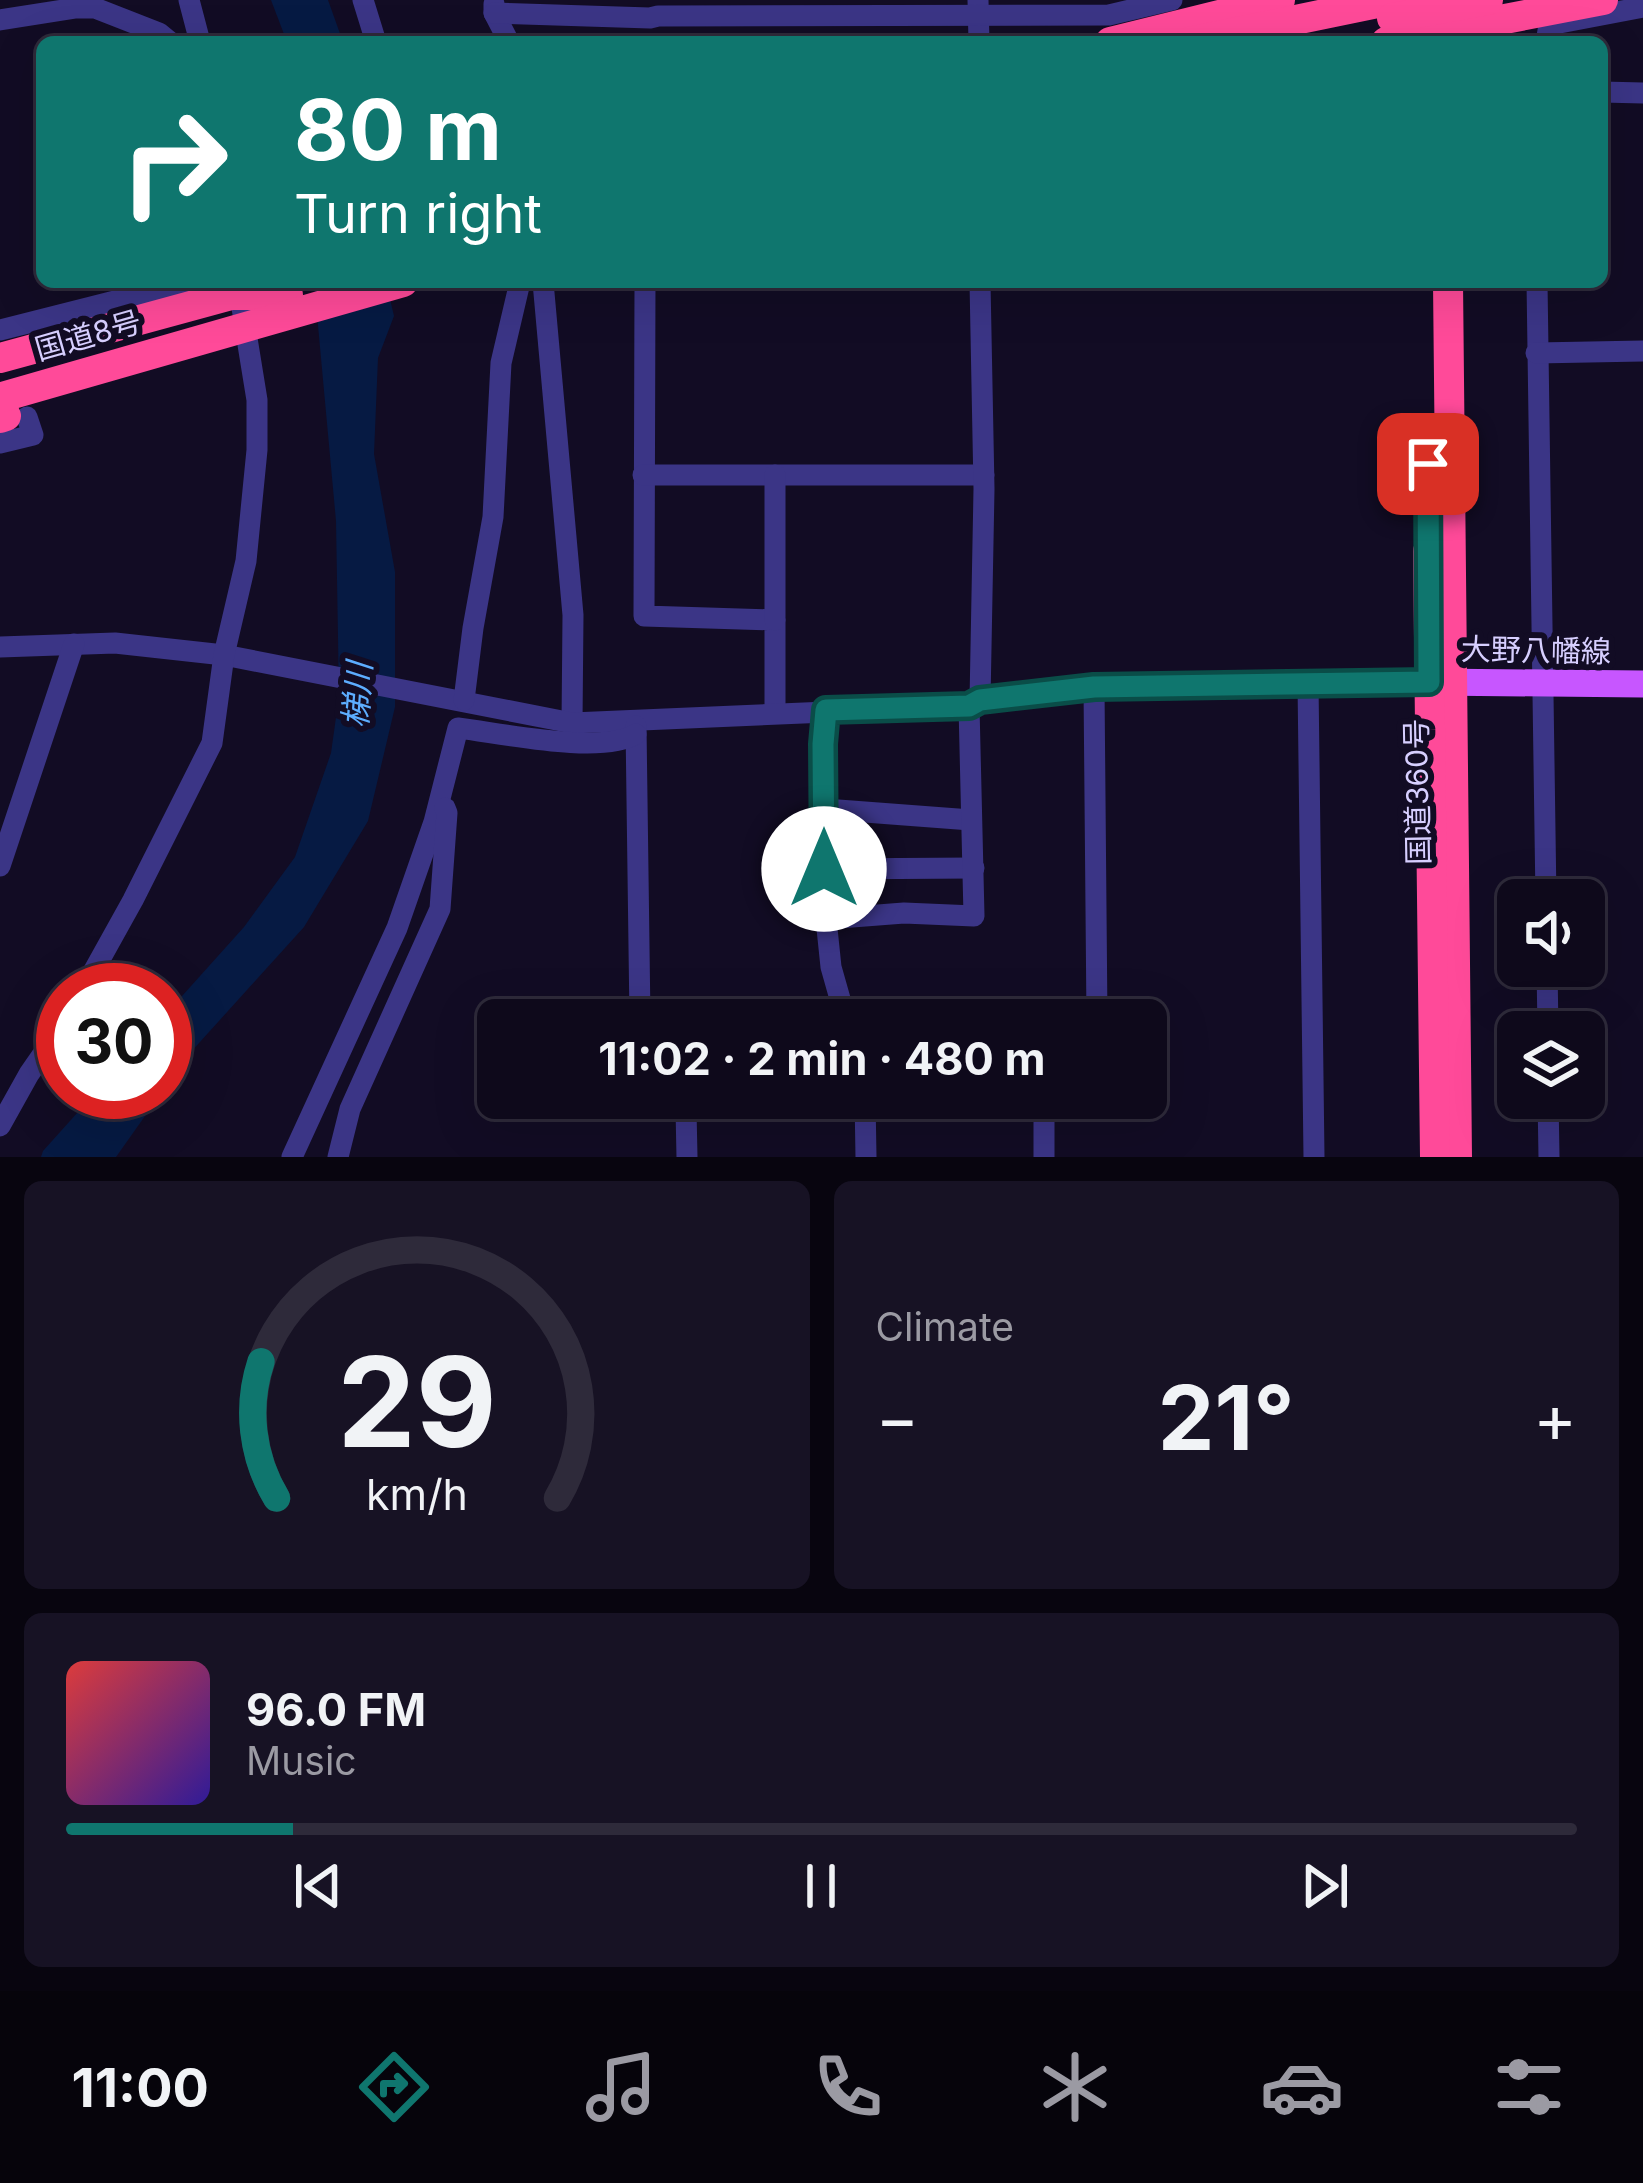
<!DOCTYPE html>
<html lang="en">
<head>
<meta charset="utf-8">
<style>
	:root { --surface:#0e091b; --page:#171224; --text:#f1f3f6; --muted:#9b9aa3; --line:#2e2a3a; --accent:#0f766e }
	body { margin:0; font-family:Inter,"Noto Sans JP",sans-serif; background:var(--page); color:var(--text); height:100vh; display:flex; flex-direction:column; font-size:45px; white-space:nowrap }
	* { box-sizing:border-box; margin:0 }
	p { font-size:39px; color:var(--muted) }
	.icon { flex:none; width:66px; height:66px; fill:none; stroke:currentColor; stroke-width:2; stroke-linecap:round; stroke-linejoin:round }
	.map { position:relative; height:1157px; overflow:hidden }
	.sheet { display:flex; flex-direction:column; gap:24px; padding:24px; background:#08050f; flex:1 }
	.sheet>* { flex:none }
	.banner { position:absolute; left:36px; top:36px; width:1572px; height:252px; border-radius:18px; box-shadow:0 12px 48px #0002,0 0 0 3px var(--line); background:#0f766e; color:#fff; overflow:hidden }
	.tools { position:absolute; left:1497px; top:879px; display:grid; gap:24px }
	.tools a { display:grid; place-items:center; width:108px; height:108px; border-radius:18px; background:var(--surface); box-shadow:0 12px 48px #0002,0 0 0 3px var(--line); font-size:60px }
	.speed { position:absolute; left:36px; top:963px; display:flex; gap:24px; font-size:60px; font-weight:700; text-align:center }
	.speed>* { display:grid; place-content:center; width:156px; height:156px; border-radius:50%; background:var(--surface); box-shadow:0 12px 48px #0002,0 0 0 3px var(--line); line-height:1 }
	.speed .limit { border:18px solid #d22; background:#fff; color:#111 }
	.pin { position:absolute; display:grid; place-items:center; width:102px; height:102px; color:#fff; margin:-51px; border-radius:24px; box-shadow:0 6px 18px #0006 }
	.me { position:absolute; width:132px; margin:-66px; rotate:0deg; stroke-linejoin:round; filter:drop-shadow(0 0 9px #0008) }
	.turn { display:flex; align-items:center; gap:42px; height:252px; padding:0 60px; font-size:54px }
	.turn .icon { width:156px; height:156px; stroke-width:2.5 }
	.turn b { display:block; font-size:84px; line-height:102px }
	.big { font-size:90px; font-weight:700; line-height:1.1 }
	.sheet .card { flex:1; display:flex; flex-direction:column; justify-content:center; gap:18px; min-width:0; padding:0 42px; border-radius:18px; background:var(--page) }
	.sheet .dial { align-items:center; gap:0 }
	.dial svg { height:312px; overflow:visible; fill:none; stroke:var(--line); stroke-width:7; stroke-linecap:round; text-anchor:middle }
	.dial text { fill:var(--text); stroke:none }
	.song { display:flex; align-items:center; gap:36px }
	.cover { width:144px; height:144px; border-radius:18px; background:linear-gradient(135deg,hsl(0 70% 55%),hsl(250 70% 35%)) }
	.played { height:12px; border-radius:6px; background:linear-gradient(90deg,var(--accent) 15%,var(--line) 15%) }
	.keys { display:flex; justify-content:space-around; direction:ltr }
	.heat { display:flex; justify-content:space-between; align-items:center; font-size:66px; direction:ltr }
	.sheet .tiles { flex:1; display:grid; gap:24px; grid-template-columns:1fr 1fr }
	.card:last-child { grid-column:span 2 }
	.trip { position:absolute; left:477px; top:999px; width:690px; height:120px; border-radius:18px; background:var(--surface); box-shadow:0 12px 48px #0002,0 0 0 3px var(--line); font-weight:700; line-height:120px; text-align:center }
	.menu { display:flex; height:192px; justify-content:space-around; align-items:center; background:#06040b; color:var(--muted) }
	.menu .icon { width:84px; height:84px }
	.menu .selected { color:var(--accent) }
	.menu b { font-size:54px; color:var(--text) }
	.map>svg:first-child { display:block }
</style>
</head>
<body>
<div class="map">
<svg width="1643" height="1157" viewBox="0 0 1643 1157">
	<rect width="100%" height="100%" fill="#120c24"/>
	<!-- water -->
	<g fill="#061a43">
		<path d="M 271,0 L 328,0 L 343,42 L 287,42 Z"/>
		<path d="M 314,282 L 386,282 L 394,316 L 378,358 L 374,454 L 395,572 L 395,707 L 368,821 L 304,927 L 190,1053 L 165,1088 L 165,1015 L 244,927 L 295,857 L 331,753 L 339,696 L 336,521 Z"/>
		<path d="M 96,1092 L 162,1092 L 116,1157 L 41,1157 L 43,1151 Z"/>
	</g>
	<g fill="none" stroke-linecap="round" stroke-linejoin="round">
		<!-- minor -->
		<g stroke="#3b3586" stroke-width="21">
			<path d="M 189,0 L 200,42"/>
			<path d="M 363,0 L 376,42"/>
			<path d="M 978,0 L 979,42"/>
			<path d="M 494,4 L 494,13 L 509,42"/>
			<path d="M 494,13 L 650,18 L 658,16 L 1109,15 L 1172,0"/>
			<path d="M 0,20 L 76,8 L 95,8 L 159,33 L 170,42"/>
			<path d="M 1546,42 L 1549,25 L 1643,7"/>
			<path d="M 1602,92 L 1643,93"/>
			<path d="M 543,282 L 573,615 L 572,723"/>
			<path d="M 645,282 L 644,616 L 775,620 L 775,713"/>
			<path d="M 1537,282 L 1546,900"/>
			<path d="M 0,330 L 190,282"/>
			<path d="M 1536,353 L 1643,351"/>
			<path d="M 0,443 L 33,435 L 27,417"/>
			<path d="M 643,475 L 984,475"/>
			<path d="M 775,475 L 775,620"/>
			<path d="M 0,647 L 115,643 L 224,655 L 572,723 L 969,706 L 980,701 L 1094,687 L 1429,683"/>
			<path d="M 1308,683 L 1314,1157"/>
			<path d="M 1094,687 L 1097,1020"/>
			<path d="M 464,700 L 473,628 L 493,517 L 501,363 L 520,282"/>
			<path d="M 980,701 L 984,489 L 980,282"/>
			<path d="M 826,710 L 823,744 L 826,919 L 831,967 L 846,1020"/>
			<path d="M 636,726 L 640,1020"/>
			<path d="M 825,809 L 971,820"/>
			<path d="M 0,866 L 74,644"/>
			<path d="M 824,869 L 974,868"/>
			<path d="M 826,919 L 904,913 L 974,916 L 969,706"/>
			<path d="M 1547,966 L 1548,1032"/>
			<path d="M 83,990 L 133,900 L 212,743 L 224,655 L 246,561 L 257,450 L 257,400 L 238,283"/>
			<path d="M 641,1098 L 642,1110 L 1097,1107 L 1097,1098"/>
			<path d="M 865,1098 L 866,1157"/>
			<path d="M 1548,1098 L 1549,1157"/>
			<path d="M 1044,1108 L 1044,1157"/>
			<path d="M 686,1109 L 687,1157"/>
			<path d="M 0,1126 L 29,1074 L 63,1025"/>
			<path d="M 292,1157 L 397,928 L 434,822 L 458,728 C 501,733 601,755 636,734"/>
			<path d="M 338,1157 L 350,1109 L 440,909 L 447,813 L 445,808"/>
		</g>
		<!-- major -->
		<path stroke="#c756ff" stroke-width="27" d="M 1433,682 L 1643,684"/>
		<!-- highway -->
		<g stroke="#ff4a99" stroke-width="30">
			<path d="M 1110,42 L 1280,0"/>
			<path d="M 1189,42 L 1392,0"/>
			<path d="M 1386,42 L 1603,0"/>
			<path d="M 1448,282 L 1457,1157"/>
			<path d="M 0,418 L 6,416"/>
			<path d="M 1428,551 L 1435,1157"/>
		</g>
		<!-- highway-bridge -->
		<g stroke="#ff4a99" stroke-width="30">
			<path d="M 1392,18 L 1488,0"/>
			<path d="M 0,358 L 231,295 L 288,295"/>
			<path d="M 2,397 L 403,282"/>
		</g>
	</g>
	<g fill="none" stroke-linecap="round" stroke-linejoin="round">
		<defs>
			<path id="route" d="M 824,869 L 823,744 L 826,710 L 969,706 L 980,700 L 1094,687 L 1429,682 L 1428,464"/>
		</defs>
		<!-- route casing -->
		<use href="#route" stroke="#0a4d48" stroke-width="30"/>
		<!-- route -->
		<use href="#route" stroke="#0f766e" stroke-width="21"/>
	</g>
	<g text-anchor="middle" dominant-baseline="central" stroke-width="12" stroke-linejoin="round" paint-order="stroke">
		<!-- street labels -->
		<g font-size="30" fill="#d7cfff" stroke="#120c24">
			<text transform="translate(88 335) rotate(-16)">国道8号</text>
			<text transform="translate(1536 650) rotate(1)">大野八幡線</text>
			<text transform="translate(1417 792) rotate(-91)">国道360号</text>
		</g>
		<!-- water labels -->
		<g font-size="33" font-style="italic" fill="#5dadff" stroke="#120c24">
			<text transform="translate(357 695) rotate(-86)">梯川</text>
		</g>
	</g>
</svg>
<div class="tools">
<a><svg class="icon" aria-label="sound" viewBox="0 0 24 24"><path d="M4 9h4l5-4v14l-5-4H4zM17 9q2 3 0 6"/></svg></a>
<a><svg class="icon" aria-label="layers" viewBox="0 0 24 24"><path d="M12 4l9 5-9 5-9-5zM3 14l9 5 9-5"/></svg></a>
</div>
<div class="speed"><div class="limit">30</div></div>
<div class="pin" style="left:1428px;top:464px;background:#d93025"><svg class="icon" aria-label="arrive" viewBox="0 0 24 24"><path d="M6 21V4h12l-3 4 3 4H6"/></svg></div>
<svg class="me" style="left:824px;top:869px" viewBox="-20 -20 40 40"><circle r="19" fill="#fff"/><path d="M0-13L10 11 0 6-10 11z" fill="#0f766e"/></svg>
<div class="trip">11:02 · 2 min · 480 m</div>
<div class="banner">
<div class="turn"><svg class="icon" aria-label="right" viewBox="0 0 24 24"><path d="M7 20v-9h11M14 6l5 5-5 5"/></svg><div><b>80 m</b>Turn right</div></div>
</div>
</div>
<section class="sheet">
<div class="tiles">
<div class="card dial"><svg viewBox="0 0 100 80">
<path d="M14 69A42 42 0 1 1 86 69"/>
<path d="M14 69A42 42 0 0 1 10 34" stroke="#0f766e"/>
<text x="50" y="56" font-size="32" font-weight="700">29</text>
<text x="50" y="72" font-size="11">km/h</text>
</svg></div>
<div class="card"><p>Climate</p>
<div class="heat"><a>−</a><b class="big">21°</b><a>+</a></div>
</div>
<div class="card">
<div class="song"><i class="cover"></i><div><b>96.0 FM</b><p>Music</p></div></div>
<div class="played"></div>
<div class="keys"><svg class="icon" aria-label="previous" viewBox="0 0 24 24"><path d="M18 5L8 12l10 7zM5 5v14"/></svg><svg class="icon" aria-label="pause" viewBox="0 0 24 24"><path d="M8 5v14M16 5v14"/></svg><svg class="icon" aria-label="next" viewBox="0 0 24 24"><path d="M6 5l10 7-10 7zM19 5v14"/></svg></div>
</div>
</div>
</section>
<nav class="menu">
<b>11:00</b>
<svg class="icon selected" aria-label="directions" viewBox="0 0 24 24"><path d="M12 3l9 9-9 9-9-9zM9 14v-3h6M13 9l2 2-2 2"/></svg>
<svg class="icon" aria-label="music" viewBox="0 0 24 24"><path d="M9 18V5l10-2v13"/><circle cx="6" cy="18" r="3"/><circle cx="16" cy="16" r="3"/></svg>
<svg class="icon" aria-label="phone" viewBox="0 0 24 24"><path d="M5 4h4l2 5-3 2q2 4 5 5l2-3 5 2v4C11 20 4 13 5 4z"/></svg>
<svg class="icon" aria-label="climate" viewBox="0 0 24 24"><path d="M12 3v18M4 7l16 10M4 17L20 7"/></svg>
<svg class="icon" aria-label="car" viewBox="0 0 24 24"><path d="M5 17H2v-5l4-1 3-4h7l3 4 3 1v5h-3M9 17h6M6 11h13"/><circle cx="7" cy="17" r="2"/><circle cx="17" cy="17" r="2"/></svg>
<svg class="icon" aria-label="filters" viewBox="0 0 24 24"><path d="M4 7h16M4 17h16"/><circle cx="9" cy="7" r="2"/><circle cx="15" cy="17" r="2"/></svg>
</nav>
</body>
</html>
